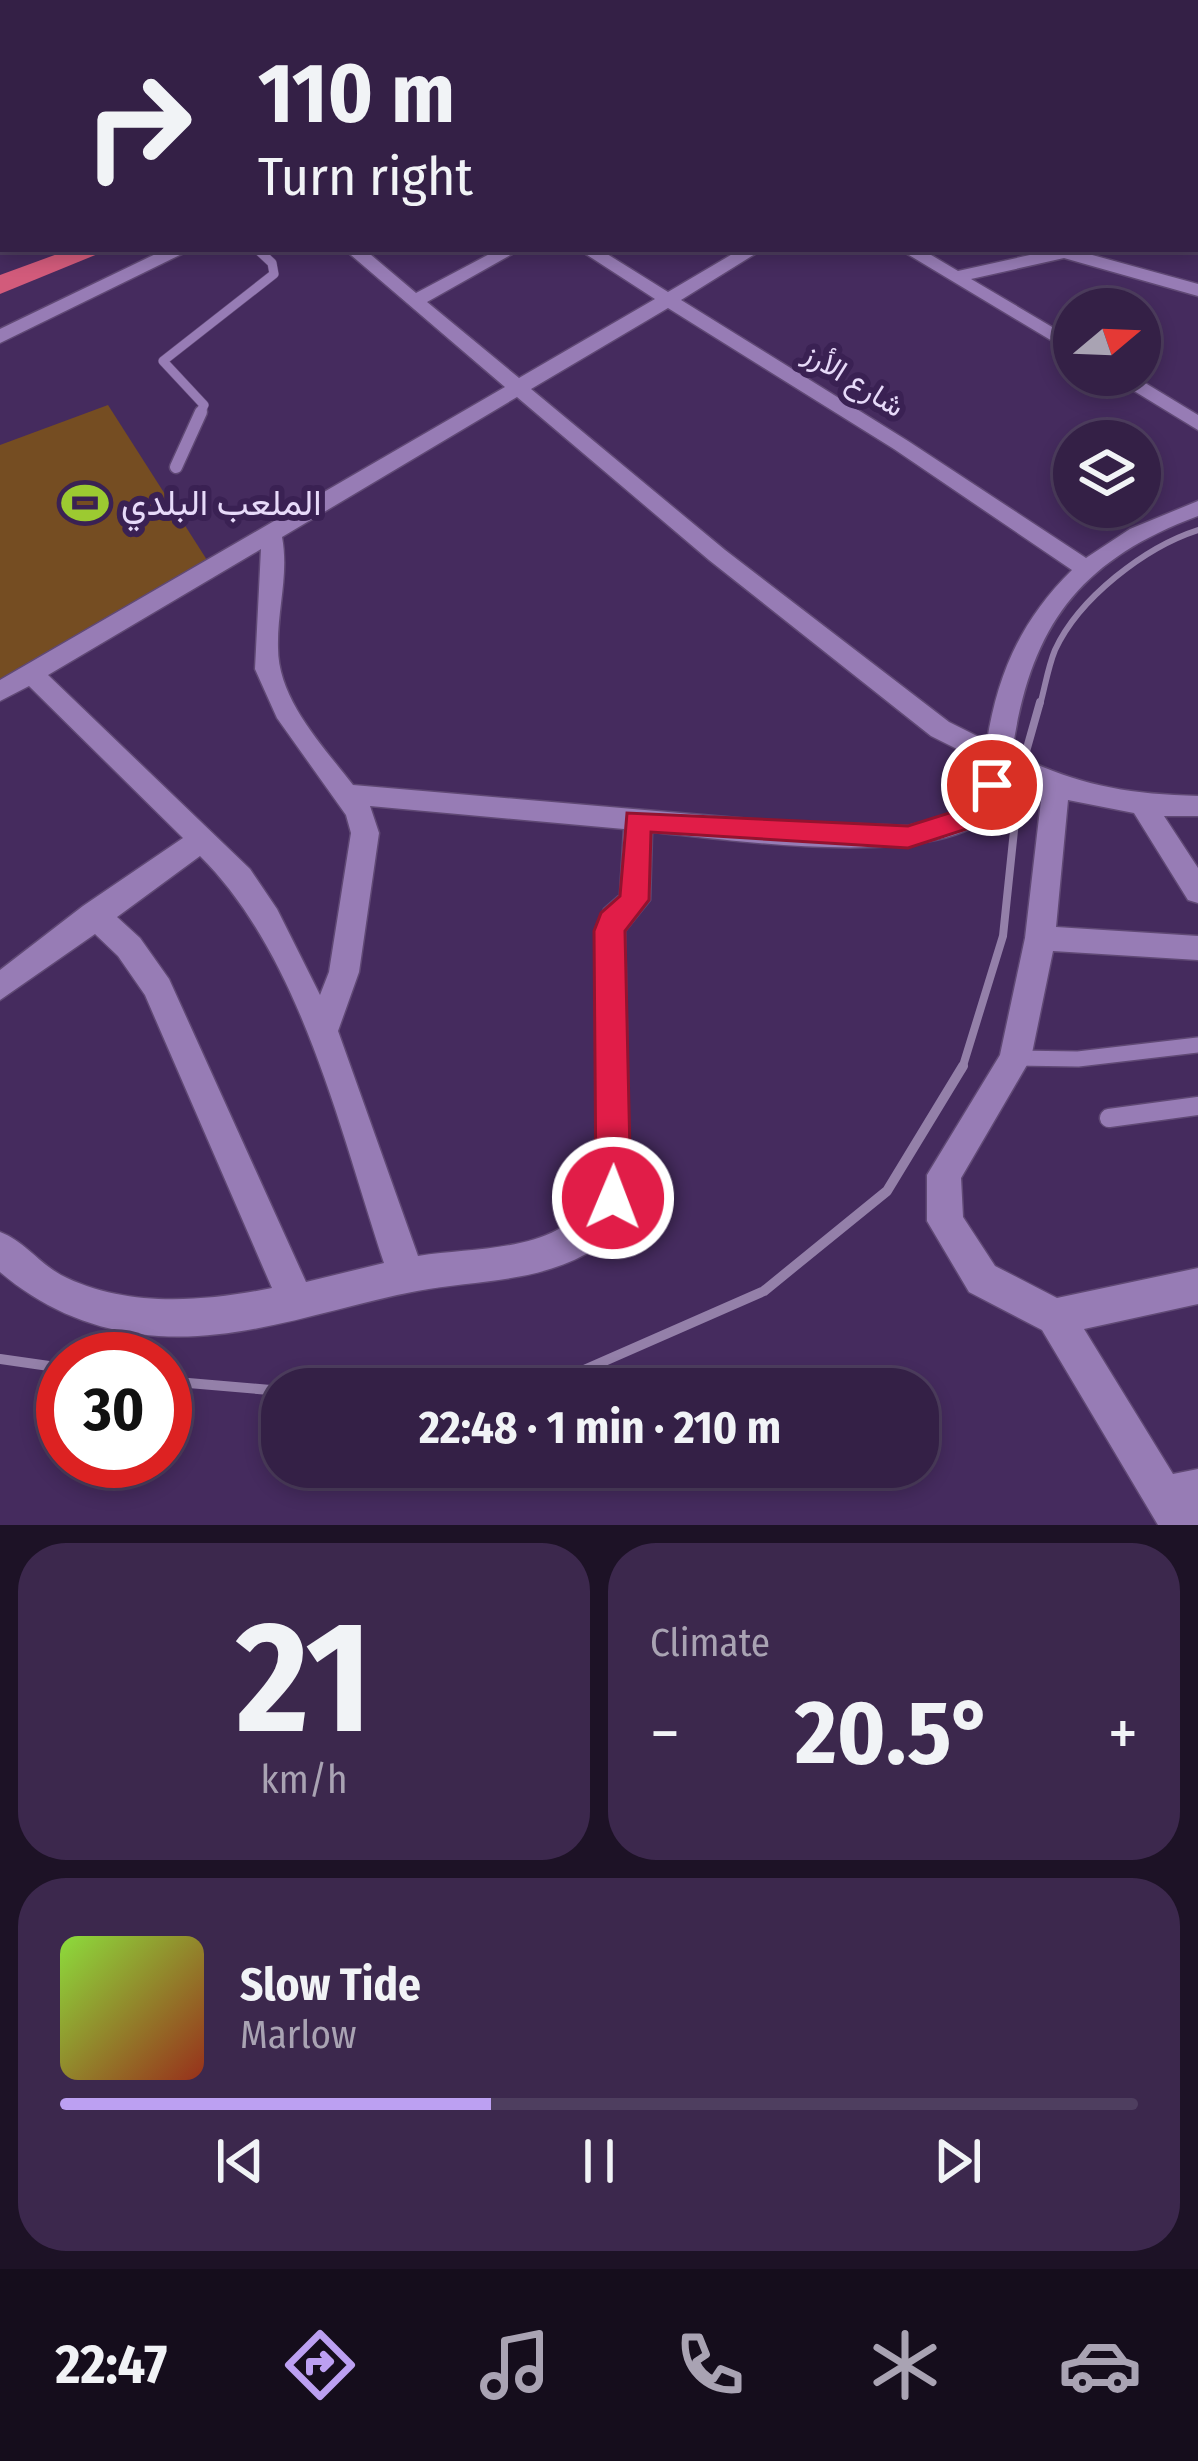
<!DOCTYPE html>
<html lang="en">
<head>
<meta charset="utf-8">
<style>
	:root { --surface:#342046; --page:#3c284d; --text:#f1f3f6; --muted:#a9a3b3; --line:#4e3e5f; --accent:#bca0f2 }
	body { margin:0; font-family:"Fira Sans Condensed",Vazirmatn,sans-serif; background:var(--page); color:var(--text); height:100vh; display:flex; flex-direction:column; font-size:45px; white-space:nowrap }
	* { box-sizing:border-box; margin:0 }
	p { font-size:39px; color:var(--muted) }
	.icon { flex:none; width:66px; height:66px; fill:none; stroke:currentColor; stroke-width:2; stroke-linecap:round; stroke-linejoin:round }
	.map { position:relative; height:1525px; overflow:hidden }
	.drawer { display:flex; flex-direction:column; gap:18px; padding:18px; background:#1d1226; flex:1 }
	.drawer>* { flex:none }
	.hud { position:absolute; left:0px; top:0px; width:1200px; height:252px; box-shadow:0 6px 18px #0003,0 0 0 3px var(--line); background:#342046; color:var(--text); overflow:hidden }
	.needle { width:78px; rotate:71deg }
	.buttons { position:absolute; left:1053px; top:288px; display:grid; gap:24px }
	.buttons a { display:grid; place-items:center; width:108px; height:108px; border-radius:50%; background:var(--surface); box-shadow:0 6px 18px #0003,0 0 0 3px var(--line); font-size:60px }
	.speed { position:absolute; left:36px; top:1332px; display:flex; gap:24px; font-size:60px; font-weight:700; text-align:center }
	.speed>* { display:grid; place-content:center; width:156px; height:156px; border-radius:50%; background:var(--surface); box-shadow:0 6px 18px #0003,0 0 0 3px var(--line); line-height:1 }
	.speed .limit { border:18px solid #d22; background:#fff; color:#111 }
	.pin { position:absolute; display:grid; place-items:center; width:102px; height:102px; color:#fff; margin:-51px; border:6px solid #fff; border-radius:50%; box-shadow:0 3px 12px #0007 }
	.me { position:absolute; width:132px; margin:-66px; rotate:1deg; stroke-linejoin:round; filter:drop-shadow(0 0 9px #0008) }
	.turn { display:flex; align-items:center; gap:42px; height:252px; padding:0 60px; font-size:54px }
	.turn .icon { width:156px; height:156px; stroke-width:2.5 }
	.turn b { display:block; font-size:84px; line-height:102px }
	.big { font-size:90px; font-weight:700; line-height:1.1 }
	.drawer .card { flex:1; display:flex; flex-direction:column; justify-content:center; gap:18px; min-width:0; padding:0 42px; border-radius:48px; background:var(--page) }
	.drawer .dial { align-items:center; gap:0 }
	.dial b { font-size:156px; line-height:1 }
	.song { display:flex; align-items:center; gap:36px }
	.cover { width:144px; height:144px; border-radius:18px; background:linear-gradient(135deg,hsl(90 70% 55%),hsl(10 70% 35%)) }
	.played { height:12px; border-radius:6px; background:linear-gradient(90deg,var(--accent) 40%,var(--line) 40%) }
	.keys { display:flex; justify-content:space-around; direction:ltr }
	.heat { display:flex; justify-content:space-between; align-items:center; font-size:66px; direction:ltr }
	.drawer .tiles { flex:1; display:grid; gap:18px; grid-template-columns:1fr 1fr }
	.card:last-child { grid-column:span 2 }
	.trip { position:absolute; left:261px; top:1368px; width:678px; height:120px; border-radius:48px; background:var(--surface); box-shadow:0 6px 18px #0003,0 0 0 3px var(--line); font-weight:700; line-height:120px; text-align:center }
	.dock { display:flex; height:192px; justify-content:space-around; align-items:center; background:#150d1c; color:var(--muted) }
	.dock .icon { width:84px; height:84px }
	.dock .current { color:var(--accent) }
	.dock b { font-size:54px; color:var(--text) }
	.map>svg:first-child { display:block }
</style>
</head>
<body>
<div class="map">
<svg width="1198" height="1525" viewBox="0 0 1198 1525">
	<rect width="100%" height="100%" fill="#452b5e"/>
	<!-- green -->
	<path fill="#754d22" d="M 108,405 L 207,560 L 0,682 L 0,445 Z"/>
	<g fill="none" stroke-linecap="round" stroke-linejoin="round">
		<!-- river -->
		<path fill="#d25b7b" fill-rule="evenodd" d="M 71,249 L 110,249 L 0,294 L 0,275 Z"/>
		<defs>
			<path id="lane-far3" d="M 199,415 L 204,405 L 163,361 L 274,274 L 272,263 L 257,249"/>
			<path id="lane-far2" d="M 176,467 L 201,412"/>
			<path id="lane-far1" d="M 1015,1058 L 1078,1059 L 1198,1045"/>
			<path id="lane" d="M 1109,1118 L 1198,1106"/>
			<g id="street">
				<rect x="510" y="0" width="14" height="3"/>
				<path d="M 580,0 L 600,0 L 603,3 L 583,3 Z"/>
				<path d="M 851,0 L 900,0 L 903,3 L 854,3 Z"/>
				<path d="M 1069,0 L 1083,0 L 1067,3 Z"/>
				<path d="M 0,6 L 3,7 L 3,15 L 0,14 Z"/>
				<rect x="1197" y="22" width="1" height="8"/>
				<rect x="1197" y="52" width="1" height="8"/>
				<rect x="1197" y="100" width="1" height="8"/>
				<path d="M 0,102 L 3,102 L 0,112 Z"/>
				<path d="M 344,249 L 364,249 L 416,293 L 499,249 L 521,249 L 427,302 L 519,378 L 655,299 L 578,249 L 599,249 L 668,292 L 741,249 L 763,249 L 681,300 L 908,441 L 1086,558 L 1130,529 L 1198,501 L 1198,516 C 1077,561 1030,628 1012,753 C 1077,785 1125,794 1198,796 L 1198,816 L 1164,816 L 1198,868 L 1198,903 L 1188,900 L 1134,813 L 1068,800 L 1056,927 L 1198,936 L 1198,960 L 1053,951 L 1031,1058 L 961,1178 L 963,1217 L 995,1266 L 1057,1298 L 1198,1268 L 1198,1304 L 1084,1329 L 1173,1474 L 1198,1469 L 1198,1525 L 1158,1525 L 1042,1330 L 969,1292 L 927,1221 L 927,1175 L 1000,1055 L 1025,938 L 1042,792 L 1008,775 C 1005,785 1003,801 996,810 C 943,873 729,839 652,832 L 650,900 L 625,931 L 630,1198 C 620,1221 608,1241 586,1254 C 533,1283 475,1280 417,1291 C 327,1308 233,1347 139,1334 C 86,1327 40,1306 0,1272 L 0,1232 C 24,1241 39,1263 61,1275 C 125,1308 203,1302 272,1288 L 145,995 L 118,956 L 95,934 L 0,1000 L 0,970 L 83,906 L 183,838 L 29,686 L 0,701 L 0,680 L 505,387 ZM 668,308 L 894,449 L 1072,570 C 1022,619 998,672 987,741 L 949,722 L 725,550 L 531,389 ZM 517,397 L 709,560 L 931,736 L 983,762 L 974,797 L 947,816 L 908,826 L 772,821 L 353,785 C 323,746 278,700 278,648 C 277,610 289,575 282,537 ZM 261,549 L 255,669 L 277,718 L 346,815 L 351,833 L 329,972 L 320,995 L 277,909 L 250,869 L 48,675 ZM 370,806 L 624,829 L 620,895 L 604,909 L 595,931 L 596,1195 C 558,1254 480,1246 418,1256 L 338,1031 L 359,972 L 379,833 ZM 200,856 C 301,956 340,1131 384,1263 L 306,1282 L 169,979 L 140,938 L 117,917 Z"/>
				<path d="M 899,249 L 921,249 L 958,271 L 1057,249 L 1089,249 L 1085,253 L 1198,284 L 1198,296 L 1064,258 L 971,279 L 1074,340 L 1074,354 Z"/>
				<path d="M 1108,375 L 1132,375 L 1198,415 L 1198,430 Z"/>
			</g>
			<g id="secondary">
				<path d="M 0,0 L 12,0 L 0,6 Z"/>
				<path d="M 720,0 L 735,0 L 737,3 L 722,3 Z"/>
				<path d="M 0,60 L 3,61 L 3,71 L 0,70 Z"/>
				<path d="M 166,249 L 192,249 L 0,343 L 0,329 Z"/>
			</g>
			<rect id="primary" x="1197" y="205" width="1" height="12"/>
		</defs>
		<!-- lane-far3 casing -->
		<use href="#lane-far3" stroke="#604975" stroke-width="10"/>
		<!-- lane-far2 casing -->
		<use href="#lane-far2" stroke="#604975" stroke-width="15"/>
		<!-- lane-far1 casing -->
		<use href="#lane-far1" stroke="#604975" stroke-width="18"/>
		<!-- lane casing -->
		<use href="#lane" stroke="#604975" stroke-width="21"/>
		<!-- street casing -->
		<use href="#street" stroke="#604975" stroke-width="3"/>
		<!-- secondary casing -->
		<use href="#secondary" stroke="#604975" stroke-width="3"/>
		<!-- primary casing -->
		<use href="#primary" stroke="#604975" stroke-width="3"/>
		<!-- lane-far3 -->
		<use href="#lane-far3" stroke="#977cb5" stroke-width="9"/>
		<!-- lane-far2 -->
		<use href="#lane-far2" stroke="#977cb5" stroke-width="12"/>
		<!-- lane-far1 -->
		<use href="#lane-far1" stroke="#977cb5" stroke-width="15"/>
		<!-- lane -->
		<use href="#lane" stroke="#977cb5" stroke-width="18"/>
		<!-- street -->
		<use href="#street" fill="#977cb5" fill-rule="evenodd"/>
		<!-- secondary -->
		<use href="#secondary" fill="#977cb5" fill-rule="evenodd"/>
		<!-- primary -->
		<use href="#primary" fill="#9cad6e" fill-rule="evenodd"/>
		<!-- rail-far2 -->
		<path stroke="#9480a9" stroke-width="6" d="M 1040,705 C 1045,687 1048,667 1055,650 C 1079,598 1145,547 1198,530"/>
		<!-- rail-far1 -->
		<path stroke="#9480a9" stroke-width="8" d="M 962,1069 L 1003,936 L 1020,773 L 1040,702"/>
		<!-- rail -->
		<g stroke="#9480a9" stroke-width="10">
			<path d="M 0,1359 L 63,1368"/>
			<path d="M 165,1381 L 282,1391"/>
			<path d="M 460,1389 L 584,1370 L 764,1291 L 887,1191 L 963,1066"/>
		</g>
	</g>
	<!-- route -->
	<path fill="#e11d48" stroke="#92132f" stroke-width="3" d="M 992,775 L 1006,785 L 996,810 L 979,825 L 908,848 L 651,832 L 649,900 L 625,931 L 631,1198 L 626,1210 L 613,1215 L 601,1210 L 596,1198 L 594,931 L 601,913 L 620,896 L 627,813 L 908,826 L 959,810 L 974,797 L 982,778 Z"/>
	<!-- icons -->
	<defs>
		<symbol id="stadium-bare" viewBox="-9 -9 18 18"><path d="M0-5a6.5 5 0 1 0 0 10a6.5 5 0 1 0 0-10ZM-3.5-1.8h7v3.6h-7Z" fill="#9cca31" stroke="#3a2153" stroke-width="2.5" paint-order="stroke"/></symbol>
	</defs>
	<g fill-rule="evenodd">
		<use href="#stadium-bare" x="52" y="470" width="66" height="66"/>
	</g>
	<g text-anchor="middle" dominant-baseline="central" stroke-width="12" stroke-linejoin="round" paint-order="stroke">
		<!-- far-street labels -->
		<g font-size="30" fill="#e7daf9" stroke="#3a2153">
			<text transform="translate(854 380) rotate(32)">شارع الأرز</text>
		</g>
		<!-- poi labels -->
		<g font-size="36" fill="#e7daf9" stroke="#3a2153" text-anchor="start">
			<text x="121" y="503">الملعب البلدي</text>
		</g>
	</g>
</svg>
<div class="buttons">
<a><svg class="needle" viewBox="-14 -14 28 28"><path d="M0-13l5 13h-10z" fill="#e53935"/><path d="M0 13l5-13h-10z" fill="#a9a3b3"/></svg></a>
<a><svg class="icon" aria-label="layers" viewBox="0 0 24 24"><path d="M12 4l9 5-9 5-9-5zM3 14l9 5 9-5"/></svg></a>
</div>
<div class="speed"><div class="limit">30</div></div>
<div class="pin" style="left:992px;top:785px;background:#d93025"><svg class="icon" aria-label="arrive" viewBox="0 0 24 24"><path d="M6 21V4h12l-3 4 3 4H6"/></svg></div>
<svg class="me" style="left:613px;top:1198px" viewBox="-20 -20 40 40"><circle r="17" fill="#e11d48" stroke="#fff" stroke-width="3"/><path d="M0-11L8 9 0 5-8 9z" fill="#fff"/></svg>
<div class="trip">22:48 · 1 min · 210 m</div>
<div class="hud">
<div class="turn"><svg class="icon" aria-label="right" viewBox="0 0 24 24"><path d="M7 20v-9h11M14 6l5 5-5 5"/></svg><div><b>110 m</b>Turn right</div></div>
</div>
</div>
<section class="drawer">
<div class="tiles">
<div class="card dial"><b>21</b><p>km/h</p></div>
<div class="card"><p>Climate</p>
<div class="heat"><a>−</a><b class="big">20.5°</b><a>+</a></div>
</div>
<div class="card">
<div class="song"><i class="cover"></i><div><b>Slow Tide</b><p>Marlow</p></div></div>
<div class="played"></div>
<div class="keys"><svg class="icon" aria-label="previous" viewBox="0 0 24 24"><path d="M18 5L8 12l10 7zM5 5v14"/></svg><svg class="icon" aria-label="pause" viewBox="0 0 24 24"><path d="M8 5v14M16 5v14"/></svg><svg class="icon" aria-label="next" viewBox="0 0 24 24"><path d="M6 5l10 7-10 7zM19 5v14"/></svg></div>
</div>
</div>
</section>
<nav class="dock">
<b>22:47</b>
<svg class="icon current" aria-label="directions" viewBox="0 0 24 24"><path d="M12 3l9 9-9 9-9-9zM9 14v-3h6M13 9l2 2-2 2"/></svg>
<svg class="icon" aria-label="music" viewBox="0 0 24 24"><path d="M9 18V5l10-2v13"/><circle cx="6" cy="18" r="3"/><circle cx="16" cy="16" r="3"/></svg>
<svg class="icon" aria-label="phone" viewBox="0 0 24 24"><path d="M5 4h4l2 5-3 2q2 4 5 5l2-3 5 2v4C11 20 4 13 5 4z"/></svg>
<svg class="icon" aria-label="climate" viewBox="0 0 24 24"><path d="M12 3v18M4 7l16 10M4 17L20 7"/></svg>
<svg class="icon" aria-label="car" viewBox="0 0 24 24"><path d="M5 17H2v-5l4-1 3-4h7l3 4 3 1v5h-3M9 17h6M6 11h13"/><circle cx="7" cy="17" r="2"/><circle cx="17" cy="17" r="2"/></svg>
</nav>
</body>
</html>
